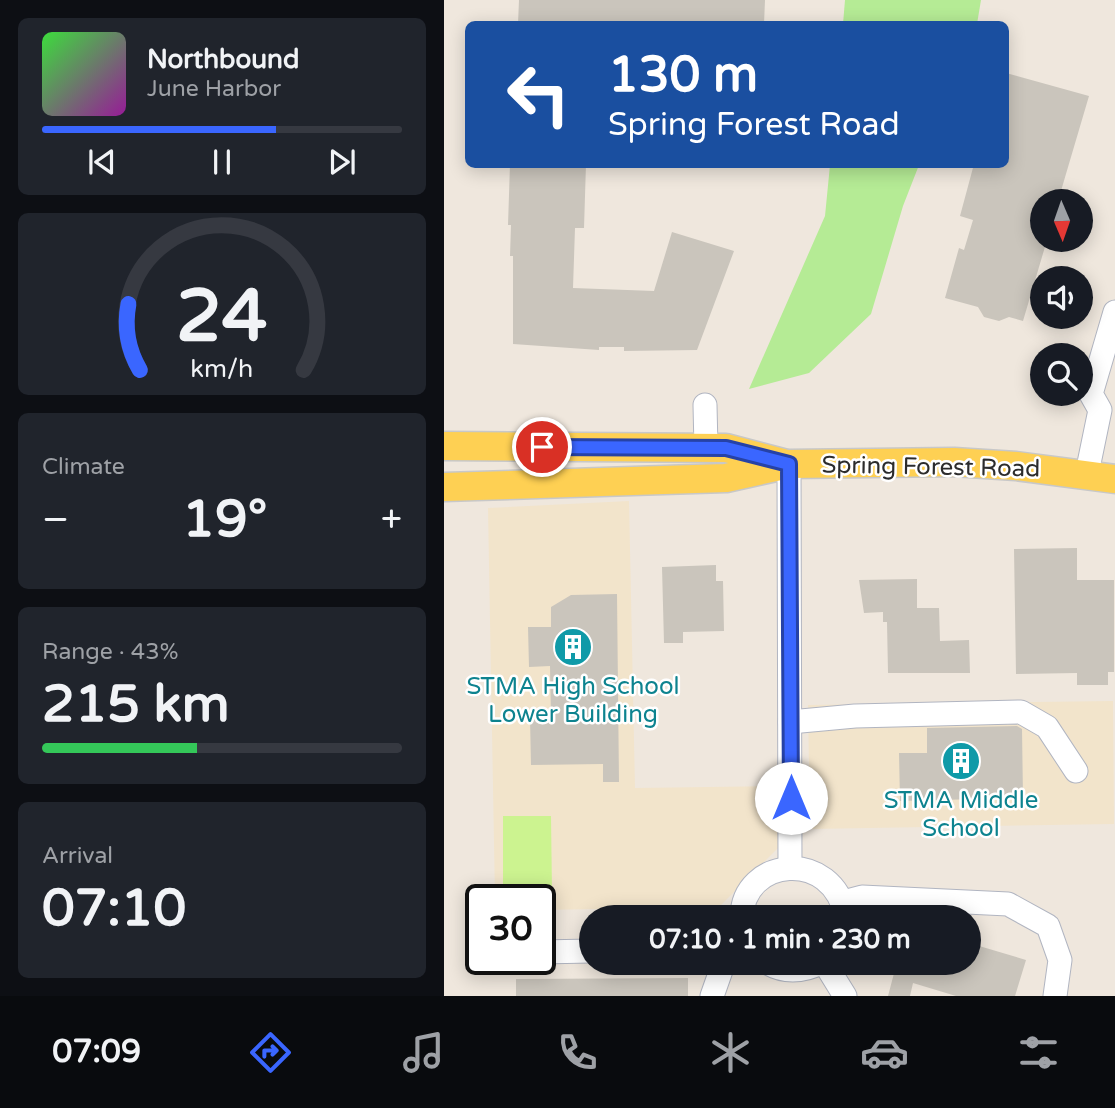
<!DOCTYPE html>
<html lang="en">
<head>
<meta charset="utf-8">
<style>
	:root { --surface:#171b24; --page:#20242c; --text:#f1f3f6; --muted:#9ea1a6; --line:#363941; --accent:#3a66ff }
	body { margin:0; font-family:"Varela Round",sans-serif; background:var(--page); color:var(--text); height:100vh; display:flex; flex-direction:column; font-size:26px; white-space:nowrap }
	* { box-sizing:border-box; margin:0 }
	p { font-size:23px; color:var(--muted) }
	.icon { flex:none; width:38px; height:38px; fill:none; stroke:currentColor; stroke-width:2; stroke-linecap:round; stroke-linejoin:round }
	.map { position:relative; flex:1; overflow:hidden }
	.side { display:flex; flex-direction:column; gap:18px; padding:18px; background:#0d0f14; width:444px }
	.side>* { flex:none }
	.hud { position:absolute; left:21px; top:21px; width:544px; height:147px; border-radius:10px; box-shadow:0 4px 18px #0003; background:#1a4fa0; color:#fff; overflow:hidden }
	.needle { width:46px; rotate:178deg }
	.tools { position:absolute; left:586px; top:189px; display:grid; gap:14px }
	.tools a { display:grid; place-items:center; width:63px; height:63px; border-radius:50%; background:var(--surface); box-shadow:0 4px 18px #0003; font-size:35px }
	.speed { position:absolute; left:21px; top:884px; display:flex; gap:14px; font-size:35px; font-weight:700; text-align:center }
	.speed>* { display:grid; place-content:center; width:91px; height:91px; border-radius:50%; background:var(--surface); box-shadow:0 4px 18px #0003; line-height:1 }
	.speed .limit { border:4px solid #111; border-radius:10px; background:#fff; color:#111 }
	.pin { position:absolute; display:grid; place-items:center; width:60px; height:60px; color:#fff; margin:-30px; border:4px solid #fff; border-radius:50%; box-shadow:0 2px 7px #0007 }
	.me { position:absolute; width:77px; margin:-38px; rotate:0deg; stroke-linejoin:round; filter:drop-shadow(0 0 5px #0008) }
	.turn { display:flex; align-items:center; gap:24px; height:147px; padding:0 28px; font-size:32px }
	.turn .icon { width:91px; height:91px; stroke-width:2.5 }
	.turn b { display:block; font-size:49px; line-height:60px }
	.big { font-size:52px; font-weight:700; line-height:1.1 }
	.side .card { flex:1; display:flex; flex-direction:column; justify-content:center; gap:10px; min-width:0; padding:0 24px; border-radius:10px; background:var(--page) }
	.side .dial { align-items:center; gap:0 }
	.dial svg { height:182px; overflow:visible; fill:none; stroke:var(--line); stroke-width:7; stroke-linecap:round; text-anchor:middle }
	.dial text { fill:var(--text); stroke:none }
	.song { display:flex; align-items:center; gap:21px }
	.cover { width:84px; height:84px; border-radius:10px; background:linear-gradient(135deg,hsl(120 70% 55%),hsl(300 70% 35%)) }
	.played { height:7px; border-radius:4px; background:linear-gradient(90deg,var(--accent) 65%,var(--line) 65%) }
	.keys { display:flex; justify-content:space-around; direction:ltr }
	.heat { display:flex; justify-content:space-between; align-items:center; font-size:38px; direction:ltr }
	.charge { height:10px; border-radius:5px; background:linear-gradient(90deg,#34c759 43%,var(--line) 0) }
	.trip { position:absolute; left:135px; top:905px; width:402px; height:70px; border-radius:35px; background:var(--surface); box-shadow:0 4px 18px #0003; font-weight:700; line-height:70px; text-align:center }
	.tab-bar { display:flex; height:112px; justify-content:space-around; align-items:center; background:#090b0e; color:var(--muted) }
	.tab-bar .icon { width:49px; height:49px }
	.tab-bar .selected { color:var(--accent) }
	.tab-bar b { font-size:32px; color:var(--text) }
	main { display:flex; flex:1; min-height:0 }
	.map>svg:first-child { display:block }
</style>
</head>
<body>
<main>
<section class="side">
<div class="card">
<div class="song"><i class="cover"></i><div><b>Northbound</b><p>June Harbor</p></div></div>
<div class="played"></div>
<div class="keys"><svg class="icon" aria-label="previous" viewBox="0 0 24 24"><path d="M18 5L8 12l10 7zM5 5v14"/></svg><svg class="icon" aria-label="pause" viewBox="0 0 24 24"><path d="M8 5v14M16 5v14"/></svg><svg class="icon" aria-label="next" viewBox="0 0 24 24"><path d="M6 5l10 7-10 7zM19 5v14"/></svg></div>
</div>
<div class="card dial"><svg viewBox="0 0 100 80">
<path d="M14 69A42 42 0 1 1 86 69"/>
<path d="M14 69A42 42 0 0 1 9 40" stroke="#3a66ff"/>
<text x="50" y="56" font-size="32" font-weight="700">24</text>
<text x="50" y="72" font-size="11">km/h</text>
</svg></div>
<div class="card"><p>Climate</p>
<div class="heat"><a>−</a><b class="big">19°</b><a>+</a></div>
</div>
<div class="card"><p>Range · 43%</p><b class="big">215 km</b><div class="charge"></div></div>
<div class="card"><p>Arrival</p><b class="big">07:10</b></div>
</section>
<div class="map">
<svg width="671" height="996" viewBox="0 0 671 996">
	<rect width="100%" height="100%" fill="#efe7dd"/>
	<!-- education -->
	<g fill="#f2e4cb">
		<path d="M 185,501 L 191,788 L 334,786 L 334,848 L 275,907 L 96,910 L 96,900 L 51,899 L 44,508 Z"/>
		<path d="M 669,701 L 670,824 L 366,829 L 364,705 Z"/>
	</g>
	<!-- green -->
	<g fill="#b5eb95">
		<path d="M 401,0 L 537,0 L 533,24 L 399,24 Z"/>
		<path d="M 386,165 L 475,165 L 459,206 L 427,314 L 365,373 L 305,389 L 381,216 Z"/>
	</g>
	<!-- pitch -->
	<path fill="#ccf390" d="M 59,816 L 107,816 L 108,893 L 59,893 Z"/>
	<!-- building -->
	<g fill="#cac5bc">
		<path d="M 75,0 L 321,0 L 320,24 L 74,24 Z"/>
		<path d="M 562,73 L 645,96 L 614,201 L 598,201 L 598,240 L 603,240 L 579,321 L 565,317 L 555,321 L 540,317 L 534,307 L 501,298 L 515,248 L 520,250 L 529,220 L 516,216 L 530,164 L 562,164 Z"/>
		<path d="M 66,164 L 142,164 L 140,228 L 131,228 L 129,288 L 210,291 L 228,232 L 290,251 L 253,350 L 180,351 L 180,347 L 155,347 L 155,350 L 69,344 L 69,256 L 66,256 L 67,225 L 64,225 Z"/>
		<path d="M 633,548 L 633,580 L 670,580 L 670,672 L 664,672 L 664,685 L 633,685 L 633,673 L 572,674 L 570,549 Z"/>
		<path d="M 272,565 L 272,581 L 279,581 L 280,631 L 239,632 L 239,643 L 220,643 L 218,567 Z"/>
		<path d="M 473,579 L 473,608 L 495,608 L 496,641 L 525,640 L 526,673 L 444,673 L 443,622 L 439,622 L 439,612 L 420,613 L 415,580 Z"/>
		<path d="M 173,594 L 175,782 L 159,782 L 159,764 L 87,765 L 86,718 L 107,718 L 106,666 L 85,667 L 84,627 L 107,627 L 107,607 L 127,595 Z"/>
		<path d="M 573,726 L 578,729 L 579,798 L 456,801 L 455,753 L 483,753 L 483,728 Z"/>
		<path d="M 525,943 L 582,960 L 571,996 L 512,996 L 469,983 L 466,996 L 444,996 L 453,962 L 525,962 Z"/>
		<path d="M 244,978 L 244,996 L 72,996 L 72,979 Z"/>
	</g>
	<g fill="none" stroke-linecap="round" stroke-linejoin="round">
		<defs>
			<g id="minor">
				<path d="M 261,405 L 262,448"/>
				<path d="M 345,464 L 346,868"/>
				<path d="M 643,473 L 656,410 L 647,394 L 671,312"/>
				<path d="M 346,722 L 411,716 L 577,712 L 603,727 L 632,771"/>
				<path d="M 399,902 L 418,897 L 564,904 L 604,926 L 616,960 L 611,996"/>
				<path d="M 298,917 C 298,858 389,847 402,917"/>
				<path d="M 96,952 L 147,951"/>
				<path d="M 322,962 C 341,974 359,972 379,962"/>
				<path d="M 380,962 L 401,996"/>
				<path d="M 268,996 L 280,962"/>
			</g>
			<g id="major">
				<path d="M 0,446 L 282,448 L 339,463"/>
				<path d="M 0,487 L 282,478 L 345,464 L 510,462 L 572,466 L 671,479"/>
			</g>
		</defs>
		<!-- minor casing -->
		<use href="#minor" stroke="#b1b5c1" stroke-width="25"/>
		<!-- major casing -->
		<use href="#major" stroke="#c8c8c8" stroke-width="31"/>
		<!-- minor -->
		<use href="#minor" stroke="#fff" stroke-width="23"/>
		<!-- major -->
		<use href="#major" stroke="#fed053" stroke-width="28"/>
	</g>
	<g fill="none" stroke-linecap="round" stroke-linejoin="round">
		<defs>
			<path id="route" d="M 98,447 L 282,448 L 345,464 L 347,798"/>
		</defs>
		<!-- route casing -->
		<use href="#route" stroke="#2642a6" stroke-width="18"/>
		<!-- route -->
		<use href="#route" stroke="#3a66ff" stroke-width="12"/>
	</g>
	<!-- icons -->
	<defs>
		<symbol id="building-disc" viewBox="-11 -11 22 22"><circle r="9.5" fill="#0f9aa8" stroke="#fff"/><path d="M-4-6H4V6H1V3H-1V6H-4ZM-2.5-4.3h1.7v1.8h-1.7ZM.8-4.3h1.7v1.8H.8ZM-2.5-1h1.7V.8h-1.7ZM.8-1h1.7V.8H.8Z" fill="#fff"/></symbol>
	</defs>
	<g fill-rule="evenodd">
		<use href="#building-disc" x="107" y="625" width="44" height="44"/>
		<use href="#building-disc" x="495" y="739" width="44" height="44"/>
	</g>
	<g text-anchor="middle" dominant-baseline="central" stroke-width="5" stroke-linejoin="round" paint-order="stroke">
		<!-- street labels -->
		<g font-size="24" fill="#2c2c2c" stroke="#fff">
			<text transform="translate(487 467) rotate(1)">Spring Forest Road</text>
		</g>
		<!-- culture labels -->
		<g font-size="24" fill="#0d838f" stroke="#fff">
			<text x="129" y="686">STMA High School<tspan x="129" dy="28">Lower Building</tspan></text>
			<text x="517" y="800">STMA Middle<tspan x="517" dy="28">School</tspan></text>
		</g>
	</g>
</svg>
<div class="tools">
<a><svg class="needle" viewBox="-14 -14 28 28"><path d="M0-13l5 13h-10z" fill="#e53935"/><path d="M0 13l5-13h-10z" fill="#9ea1a6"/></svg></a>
<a><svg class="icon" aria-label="sound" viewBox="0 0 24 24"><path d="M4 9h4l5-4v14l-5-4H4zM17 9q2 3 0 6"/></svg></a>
<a><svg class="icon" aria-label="search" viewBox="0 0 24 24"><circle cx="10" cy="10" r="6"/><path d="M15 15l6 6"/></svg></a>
</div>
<div class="speed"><div class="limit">30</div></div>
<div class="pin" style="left:98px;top:447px;background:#d93025"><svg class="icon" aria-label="arrive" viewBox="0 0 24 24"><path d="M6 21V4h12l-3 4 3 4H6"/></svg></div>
<svg class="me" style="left:347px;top:798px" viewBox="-20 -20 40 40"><circle r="19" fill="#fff"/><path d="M0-13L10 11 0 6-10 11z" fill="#3a66ff"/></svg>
<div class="trip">07:10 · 1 min · 230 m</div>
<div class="hud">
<div class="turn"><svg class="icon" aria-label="left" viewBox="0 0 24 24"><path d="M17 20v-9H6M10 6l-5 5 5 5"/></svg><div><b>130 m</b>Spring Forest Road</div></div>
</div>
</div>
</main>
<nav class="tab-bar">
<b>07:09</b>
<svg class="icon selected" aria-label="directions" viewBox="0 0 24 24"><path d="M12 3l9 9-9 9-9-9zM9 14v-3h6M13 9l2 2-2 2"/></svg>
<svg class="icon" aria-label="music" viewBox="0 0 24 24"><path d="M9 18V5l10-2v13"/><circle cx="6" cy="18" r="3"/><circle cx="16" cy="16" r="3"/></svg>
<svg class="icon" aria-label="phone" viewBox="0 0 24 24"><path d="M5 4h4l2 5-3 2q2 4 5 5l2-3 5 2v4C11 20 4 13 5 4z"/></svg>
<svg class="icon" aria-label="climate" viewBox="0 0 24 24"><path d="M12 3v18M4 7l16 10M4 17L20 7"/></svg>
<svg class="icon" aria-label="car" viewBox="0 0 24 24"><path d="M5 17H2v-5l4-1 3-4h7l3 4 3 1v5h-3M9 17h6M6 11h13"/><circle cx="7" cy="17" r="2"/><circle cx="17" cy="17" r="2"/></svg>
<svg class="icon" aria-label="filters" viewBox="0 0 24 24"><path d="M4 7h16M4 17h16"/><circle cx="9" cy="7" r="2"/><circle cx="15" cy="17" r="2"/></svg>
</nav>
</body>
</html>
